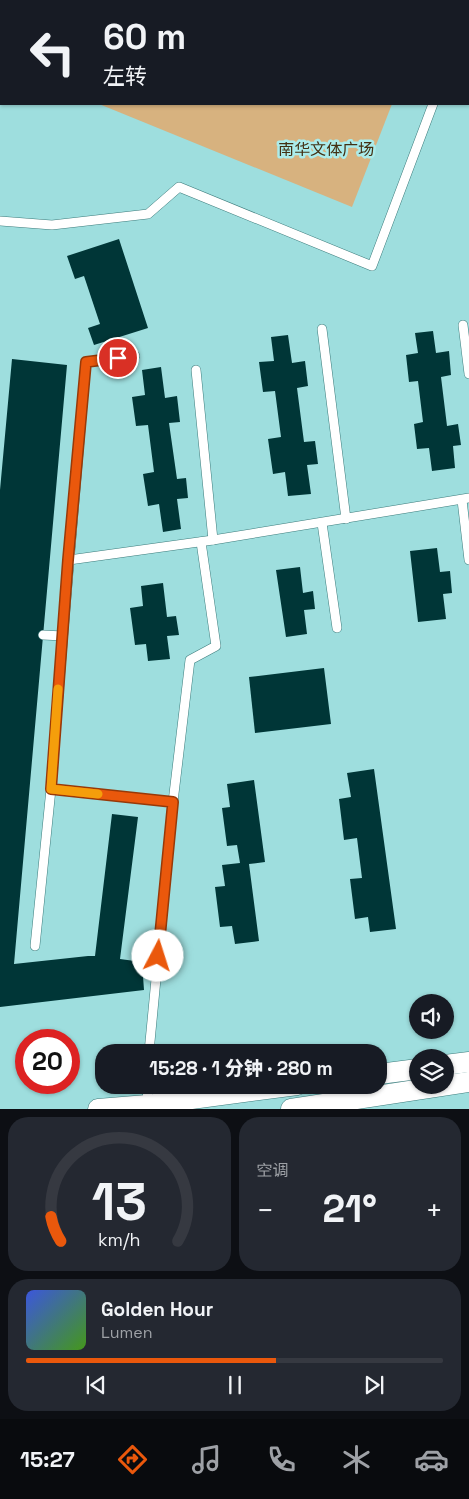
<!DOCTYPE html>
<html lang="zh">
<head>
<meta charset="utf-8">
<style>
	:root { --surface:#171b24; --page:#242831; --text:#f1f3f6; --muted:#9ea1a6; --line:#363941; --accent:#ea580c }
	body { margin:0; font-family:"Space Grotesk","Noto Sans SC",sans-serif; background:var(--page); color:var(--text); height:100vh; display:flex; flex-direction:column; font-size:19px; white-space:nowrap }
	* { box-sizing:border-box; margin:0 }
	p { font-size:16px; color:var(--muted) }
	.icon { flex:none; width:28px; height:28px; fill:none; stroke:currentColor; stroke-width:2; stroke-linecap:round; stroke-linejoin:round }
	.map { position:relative; height:1109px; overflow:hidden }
	.panel { display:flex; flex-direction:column; gap:8px; padding:8px; background:#0d0f14; flex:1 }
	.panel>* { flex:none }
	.guide { position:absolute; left:0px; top:0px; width:470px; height:105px; box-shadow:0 1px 4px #0004; background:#171b24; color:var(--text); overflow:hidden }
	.fabs { position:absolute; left:409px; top:994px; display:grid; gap:10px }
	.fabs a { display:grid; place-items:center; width:45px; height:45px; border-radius:50%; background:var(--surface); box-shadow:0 1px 4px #0004; font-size:25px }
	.speed { position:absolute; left:15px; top:1029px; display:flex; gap:10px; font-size:25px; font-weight:700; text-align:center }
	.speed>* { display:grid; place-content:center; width:65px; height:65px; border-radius:50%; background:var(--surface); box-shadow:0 1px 4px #0004; line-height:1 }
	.speed .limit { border:8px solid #d22; background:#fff; color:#111 }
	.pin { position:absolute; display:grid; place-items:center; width:42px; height:42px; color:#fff; margin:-21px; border:2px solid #fff; border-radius:50%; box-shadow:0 1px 5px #0007 }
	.me { position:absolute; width:55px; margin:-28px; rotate:5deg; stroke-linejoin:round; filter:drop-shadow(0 0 4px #0008) }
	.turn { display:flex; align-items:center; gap:18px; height:105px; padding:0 20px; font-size:22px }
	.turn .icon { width:65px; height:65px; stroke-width:2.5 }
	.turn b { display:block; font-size:35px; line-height:42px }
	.big { font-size:38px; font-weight:800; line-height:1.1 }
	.panel .card { flex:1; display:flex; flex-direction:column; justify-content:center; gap:8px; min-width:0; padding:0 18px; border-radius:20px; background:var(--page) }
	.panel .dial { align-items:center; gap:0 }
	.dial svg { height:130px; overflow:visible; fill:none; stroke:var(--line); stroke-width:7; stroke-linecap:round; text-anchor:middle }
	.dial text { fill:var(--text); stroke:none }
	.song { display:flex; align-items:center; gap:15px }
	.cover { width:60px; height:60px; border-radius:8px; background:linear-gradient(135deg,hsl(230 70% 55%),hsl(100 70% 35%)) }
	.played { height:5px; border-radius:2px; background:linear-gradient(90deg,var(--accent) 60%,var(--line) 60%) }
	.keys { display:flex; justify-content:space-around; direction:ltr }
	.heat { display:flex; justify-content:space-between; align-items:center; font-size:28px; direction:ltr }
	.panel .tiles { flex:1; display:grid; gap:8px; grid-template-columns:1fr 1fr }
	.card:last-child { grid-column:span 2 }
	.trip { position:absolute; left:95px; top:1044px; width:292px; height:50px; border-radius:20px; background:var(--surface); box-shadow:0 1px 4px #0004; font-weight:800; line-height:50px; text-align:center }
	.dock { display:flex; height:80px; justify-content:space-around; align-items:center; background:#090b0e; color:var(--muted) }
	.dock .icon { width:35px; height:35px }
	.dock .on { color:var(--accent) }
	.dock b { font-size:22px; color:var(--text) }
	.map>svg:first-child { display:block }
</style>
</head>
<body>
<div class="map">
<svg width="469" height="1109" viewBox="0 0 469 1109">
	<rect width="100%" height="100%" fill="#9edede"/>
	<!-- green -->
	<g fill="#d7b27f">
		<path d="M 58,0 L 366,0 L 369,1 L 58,1 Z"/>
		<path d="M 99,104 L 392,104 L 352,207 Z"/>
	</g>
	<!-- building -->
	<g fill="#003637">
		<path d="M 119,239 L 148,328 L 94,345 L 88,328 L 100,324 L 84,276 L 75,279 L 67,256 Z"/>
		<path d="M 433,331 L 436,353 L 449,351 L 451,375 L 441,377 L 447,426 L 458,424 L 461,445 L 453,446 L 455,468 L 432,471 L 429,448 L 417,449 L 414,424 L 423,422 L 418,381 L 409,382 L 406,355 L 418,353 L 415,333 Z"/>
		<path d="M 288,335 L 292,363 L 305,361 L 308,386 L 297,388 L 304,442 L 315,441 L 318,464 L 307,465 L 311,494 L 288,496 L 285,472 L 273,474 L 268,439 L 281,437 L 275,391 L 263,392 L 259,362 L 274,361 L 271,337 Z"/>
		<path d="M 12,359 L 67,365 L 14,964 L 88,956 L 95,956 L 112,814 L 138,817 L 120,959 L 142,962 L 144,990 L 0,1007 L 0,490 Z"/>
		<path d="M 161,367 L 165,398 L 177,396 L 180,422 L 169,423 L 177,479 L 186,478 L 188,498 L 177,499 L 181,529 L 163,532 L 159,504 L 148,506 L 143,474 L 154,472 L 148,425 L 136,426 L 132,397 L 145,395 L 142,370 Z"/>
		<path d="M 437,548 L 440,572 L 450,571 L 452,593 L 443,594 L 446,619 L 418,622 L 410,551 Z"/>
		<path d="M 300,567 L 303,593 L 313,591 L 315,609 L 304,610 L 307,634 L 286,637 L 276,570 Z"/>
		<path d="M 163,583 L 167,617 L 176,616 L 179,635 L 167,636 L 170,659 L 148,661 L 146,644 L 135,645 L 130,608 L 143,606 L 141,586 Z"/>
		<path d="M 324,668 L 331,724 L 255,733 L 249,677 Z"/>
		<path d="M 374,769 L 396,929 L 370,932 L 368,917 L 355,919 L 350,879 L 362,878 L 357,838 L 344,840 L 339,799 L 351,797 L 347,773 Z"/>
		<path d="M 254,780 L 265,862 L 249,864 L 259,941 L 235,944 L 232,926 L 220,927 L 215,887 L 225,886 L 222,865 L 240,863 L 237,845 L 227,846 L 222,808 L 230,807 L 227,784 Z"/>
	</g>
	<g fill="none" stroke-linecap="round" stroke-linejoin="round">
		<defs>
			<g id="service">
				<path d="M 469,12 L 469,11"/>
				<path d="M 0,221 L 52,225 L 148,214 L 179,187 L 372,266 L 433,104"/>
				<path d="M 463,325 L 469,374"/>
				<path d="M 322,329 L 346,519"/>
				<path d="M 196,370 L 213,540"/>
				<path d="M 462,500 L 469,560"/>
				<path d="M 322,523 L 337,628"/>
				<path d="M 69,560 L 213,540 L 469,498"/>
				<path d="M 43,635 L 63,636 L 86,362 L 135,356"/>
				<path d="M 51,789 L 173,802"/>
				<path d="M 35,946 L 51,789 L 63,636"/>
				<path d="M 149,1052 L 173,802 L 190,660 L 216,646 L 201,542"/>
				<path d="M 147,1105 L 148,1085"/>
			</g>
			<g id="tertiary">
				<path d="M 445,1065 L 469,1062"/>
				<path d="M 379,1074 L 418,1069"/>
				<path d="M 98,1109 L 147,1105 L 297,1085"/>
				<path d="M 291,1109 L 469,1082"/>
			</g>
		</defs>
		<!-- service casing -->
		<use href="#service" stroke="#3c7c7c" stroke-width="10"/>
		<!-- tertiary casing -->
		<use href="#tertiary" stroke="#3c7c7c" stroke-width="21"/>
		<!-- service -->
		<use href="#service" stroke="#fff" stroke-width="9"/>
		<!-- tertiary -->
		<use href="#tertiary" stroke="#fff" stroke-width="20"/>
	</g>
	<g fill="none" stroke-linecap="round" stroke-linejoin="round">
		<defs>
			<path id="route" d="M 118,358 L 86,362 L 68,560 L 51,789 L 173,802 L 158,956"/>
		</defs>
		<!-- route casing -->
		<use href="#route" stroke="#983908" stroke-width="12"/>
		<!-- route -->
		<use href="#route" stroke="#ea580c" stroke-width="9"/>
		<!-- slow -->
		<path stroke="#f59e0b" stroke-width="9" d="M 58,689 L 51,789 L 98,794"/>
	</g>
	<g text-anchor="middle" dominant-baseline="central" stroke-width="5" stroke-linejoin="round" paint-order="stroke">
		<!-- park labels -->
		<g font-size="16" fill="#433013" stroke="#abeceb">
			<text x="326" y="149">南华文体广场</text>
		</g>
	</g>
</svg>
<div class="fabs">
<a><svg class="icon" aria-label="sound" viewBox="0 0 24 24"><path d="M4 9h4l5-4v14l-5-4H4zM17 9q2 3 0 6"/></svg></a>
<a><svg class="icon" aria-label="layers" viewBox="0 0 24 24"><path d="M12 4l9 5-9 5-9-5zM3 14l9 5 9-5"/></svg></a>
</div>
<div class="speed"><div class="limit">20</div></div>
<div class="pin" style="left:118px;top:358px;background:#d93025"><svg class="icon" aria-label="arrive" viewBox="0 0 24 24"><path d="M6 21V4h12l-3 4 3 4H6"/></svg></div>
<svg class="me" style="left:158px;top:956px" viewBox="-20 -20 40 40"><circle r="19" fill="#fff"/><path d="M0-13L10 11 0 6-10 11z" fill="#ea580c"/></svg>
<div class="trip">15:28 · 1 分钟 · 280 m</div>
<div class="guide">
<div class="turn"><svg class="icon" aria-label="left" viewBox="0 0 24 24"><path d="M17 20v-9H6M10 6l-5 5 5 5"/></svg><div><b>60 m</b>左转</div></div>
</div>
</div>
<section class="panel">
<div class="tiles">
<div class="card dial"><svg viewBox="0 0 100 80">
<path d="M14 69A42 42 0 1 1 86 69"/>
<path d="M14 69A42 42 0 0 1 8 54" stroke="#ea580c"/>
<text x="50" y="56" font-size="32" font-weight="700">13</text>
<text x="50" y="72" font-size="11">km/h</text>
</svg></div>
<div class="card"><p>空调</p>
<div class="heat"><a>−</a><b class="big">21°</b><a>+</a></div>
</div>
<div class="card">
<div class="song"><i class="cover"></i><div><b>Golden Hour</b><p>Lumen</p></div></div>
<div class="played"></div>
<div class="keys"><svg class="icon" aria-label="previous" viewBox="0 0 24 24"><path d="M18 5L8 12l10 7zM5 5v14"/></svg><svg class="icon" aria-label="pause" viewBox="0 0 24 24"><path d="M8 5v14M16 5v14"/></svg><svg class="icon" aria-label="next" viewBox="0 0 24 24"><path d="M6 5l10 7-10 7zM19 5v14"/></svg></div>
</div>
</div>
</section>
<nav class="dock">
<b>15:27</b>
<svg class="icon on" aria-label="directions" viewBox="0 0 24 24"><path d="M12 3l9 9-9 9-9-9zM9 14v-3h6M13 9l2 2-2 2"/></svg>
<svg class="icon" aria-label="music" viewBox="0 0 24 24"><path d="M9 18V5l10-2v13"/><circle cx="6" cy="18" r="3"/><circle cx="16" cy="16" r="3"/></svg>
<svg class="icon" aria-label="phone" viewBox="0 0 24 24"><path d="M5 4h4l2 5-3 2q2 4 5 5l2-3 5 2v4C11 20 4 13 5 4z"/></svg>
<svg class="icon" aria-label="climate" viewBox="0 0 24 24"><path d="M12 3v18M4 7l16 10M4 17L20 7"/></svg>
<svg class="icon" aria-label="car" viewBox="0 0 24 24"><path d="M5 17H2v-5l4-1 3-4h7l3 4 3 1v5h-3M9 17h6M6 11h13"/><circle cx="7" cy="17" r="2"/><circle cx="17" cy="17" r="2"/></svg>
</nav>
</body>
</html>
